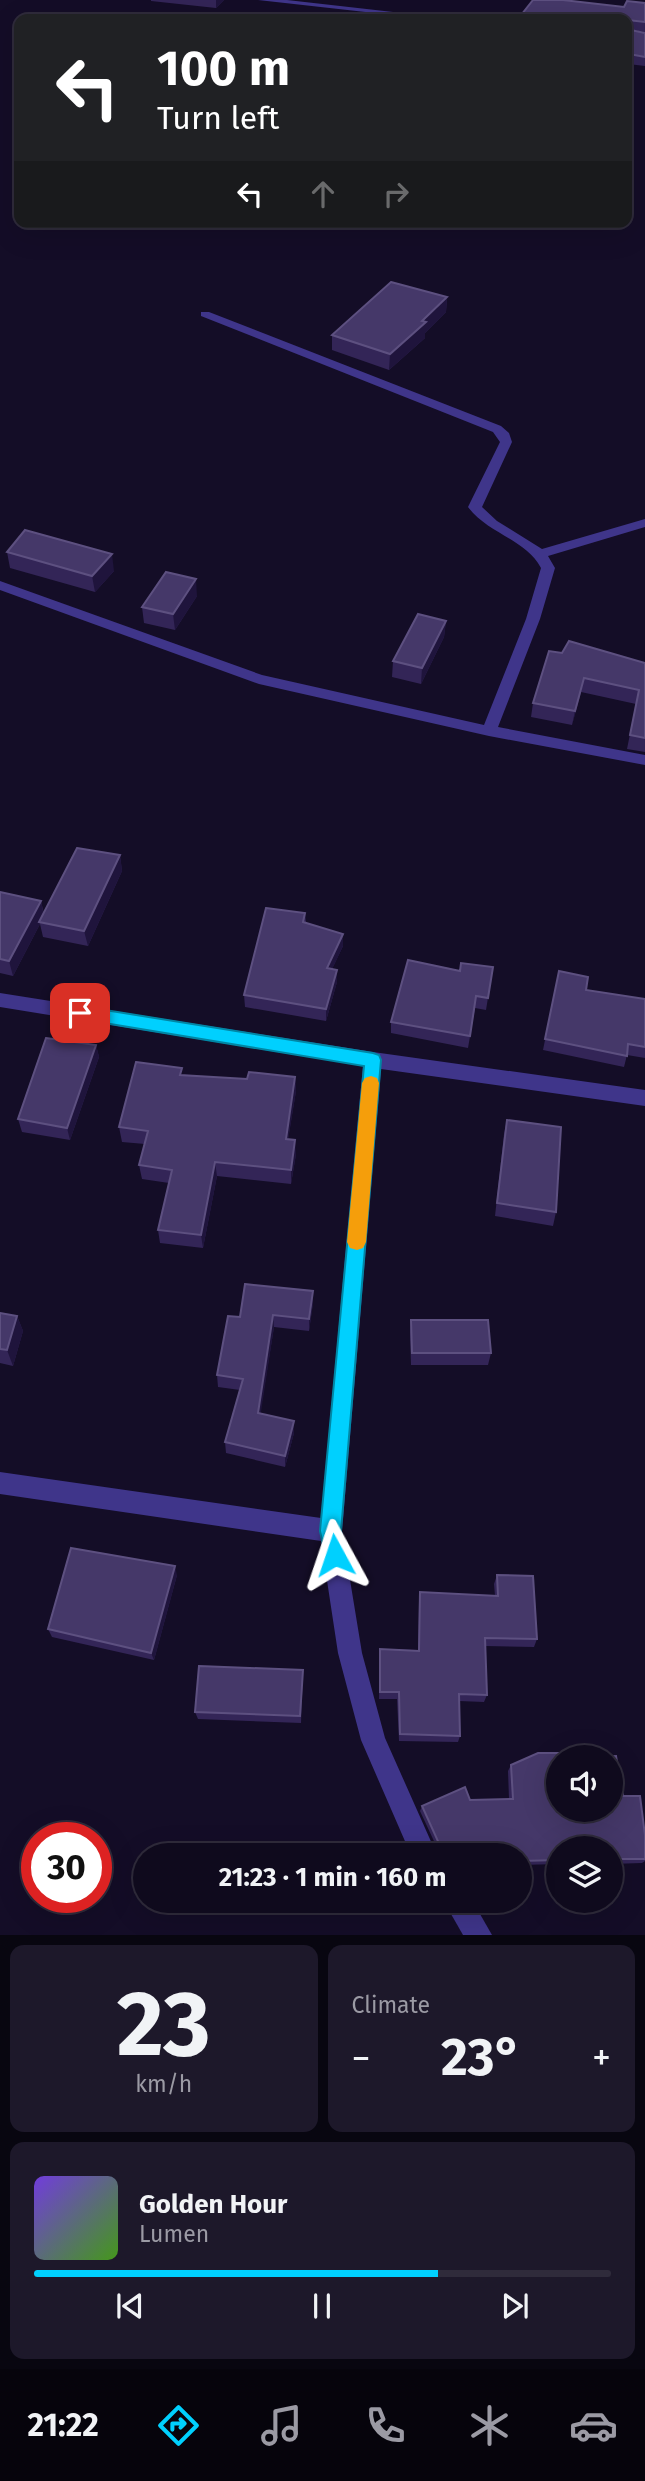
<!DOCTYPE html>
<html lang="en">
<head>
<meta charset="utf-8">
<style>
	:root { --surface:#0f0a1d; --page:#1d182a; --text:#f1f3f6; --muted:#9b9aa4; --line:#2f2b3b; --accent:#00d0fe }
	body { margin:0; font-family:"Fira Sans",sans-serif; background:var(--page); color:var(--text); height:100vh; display:flex; flex-direction:column; font-size:26px; white-space:nowrap }
	* { box-sizing:border-box; margin:0 }
	p { font-size:23px; color:var(--muted) }
	.icon { flex:none; width:38px; height:38px; fill:none; stroke:currentColor; stroke-width:2; stroke-linecap:round; stroke-linejoin:round }
	.map { position:relative; height:1935px; overflow:hidden }
	.sheet { display:flex; flex-direction:column; gap:10px; padding:10px; background:#080610; flex:1 }
	.sheet>* { flex:none }
	.guide { position:absolute; left:14px; top:14px; width:618px; height:214px; border-radius:14px; box-shadow:0 7px 28px #0002,0 0 0 2px var(--line); background:#202124; color:#fff; overflow:hidden }
	.tools { position:absolute; left:546px; top:1745px; display:grid; gap:14px }
	.tools a { display:grid; place-items:center; width:77px; height:77px; border-radius:50%; background:var(--surface); box-shadow:0 7px 28px #0002,0 0 0 2px var(--line); font-size:35px }
	.speed { position:absolute; left:21px; top:1822px; display:flex; gap:14px; font-size:35px; font-weight:700; text-align:center }
	.speed>* { display:grid; place-content:center; width:91px; height:91px; border-radius:50%; background:var(--surface); box-shadow:0 7px 28px #0002,0 0 0 2px var(--line); line-height:1 }
	.speed .limit { border:10px solid #d22; background:#fff; color:#111 }
	.pin { position:absolute; display:grid; place-items:center; width:60px; height:60px; color:#fff; margin:-30px; border-radius:14px; box-shadow:0 4px 10px #0006 }
	.me { position:absolute; width:77px; margin:-38px; rotate:355deg; stroke-linejoin:round; filter:drop-shadow(0 0 5px #0008) }
	.turn { display:flex; align-items:center; gap:24px; height:147px; padding:0 28px; font-size:32px }
	.turn .icon { width:91px; height:91px; stroke-width:2.5 }
	.turn b { display:block; font-size:49px; line-height:60px }
	.lanes { display:flex; align-items:center; height:66px; padding:0 28px; background:#0003; justify-content:center; gap:35px; direction:ltr }
	.lanes .off { opacity:.35 }
	.big { font-size:52px; font-weight:700; line-height:1.1 }
	.sheet .tile { flex:1; display:flex; flex-direction:column; justify-content:center; gap:10px; min-width:0; padding:0 24px; border-radius:14px; background:var(--page) }
	.sheet .dial { align-items:center; gap:0 }
	.dial b { font-size:91px; line-height:1 }
	.song { display:flex; align-items:center; gap:21px }
	.cover { width:84px; height:84px; border-radius:10px; background:linear-gradient(135deg,hsl(260 70% 55%),hsl(100 70% 35%)) }
	.played { height:7px; border-radius:4px; background:linear-gradient(90deg,var(--accent) 70%,var(--line) 70%) }
	.keys { display:flex; justify-content:space-around; direction:ltr }
	.heat { display:flex; justify-content:space-between; align-items:center; font-size:38px; direction:ltr }
	.sheet .tiles { flex:1; display:grid; gap:10px; grid-template-columns:1fr 1fr }
	.tile:last-child { grid-column:span 2 }
	.trip { position:absolute; left:133px; top:1843px; width:399px; height:70px; border-radius:35px; background:var(--surface); box-shadow:0 7px 28px #0002,0 0 0 2px var(--line); font-weight:700; line-height:70px; text-align:center }
	.dock { display:flex; height:112px; justify-content:space-around; align-items:center; background:#06040c; color:var(--muted) }
	.dock .icon { width:49px; height:49px }
	.dock .active { color:var(--accent) }
	.dock b { font-size:32px; color:var(--text) }
	.map>svg:first-child { display:block }
</style>
</head>
<body>
<div class="map">
<svg width="645" height="1935" viewBox="0 0 645 1935">
	<rect width="100%" height="100%" fill="#140d27"/>
	<g fill="none" stroke-linecap="round" stroke-linejoin="round">
		<!-- minor -->
		<g fill="#3f358a" fill-rule="evenodd">
			<path d="M 258,0 L 287,0 L 455,19 L 428,19 Z"/>
			<path d="M 201,312 L 209,312 L 501,426 L 509,433 L 512,442 L 482,507 L 497,521 L 542,549 L 645,519 L 645,527 L 548,556 L 555,568 L 540,619 L 498,727 L 645,755 L 645,765 L 489,736 L 259,684 L 0,590 L 0,581 L 262,675 L 484,725 L 526,619 L 541,568 C 526,539 488,534 468,507 L 500,442 L 493,432 L 201,316 Z"/>
			<path d="M 0,993 L 373,1052 L 645,1090 L 645,1106 L 381,1069 L 342,1531 L 362,1653 L 385,1738 L 437,1855 L 411,1855 L 361,1740 L 338,1653 L 321,1541 L 0,1494 L 0,1472 L 321,1518 L 363,1066 L 0,1007 Z"/>
			<path d="M 443,1900 L 472,1900 L 492,1935 L 463,1935 Z"/>
		</g>
	</g>
	<!-- wall -->
	<g fill="#332557">
		<path d="M 151,0 L 224,0 L 216,8 L 151,1 Z"/>
		<path d="M 645,3 L 645,32 L 632,30 L 645,33 L 645,66 L 628,64 L 628,62 L 626,62 L 626,19 L 624,7 Z"/>
		<path d="M 447,297 L 446,312 L 425,333 L 425,338 L 389,370 L 332,350 L 332,335 Z"/>
		<path d="M 7,552 L 114,571 L 95,592 L 10,568 Z"/>
		<path d="M 197,596 L 175,630 L 144,623 L 142,607 Z"/>
		<path d="M 446,621 L 444,637 L 421,684 L 392,677 L 393,661 Z"/>
		<path d="M 562,653 L 645,663 L 645,752 L 627,749 L 636,704 L 581,692 L 572,725 L 531,717 L 533,703 Z"/>
		<path d="M 120,855 L 122,871 L 88,946 L 43,937 L 40,924 L 13,976 L 0,973 L 0,892 L 41,901 L 44,914 Z"/>
		<path d="M 305,913 L 306,923 L 343,946 L 332,969 L 337,970 L 337,982 L 326,1021 L 245,1007 L 244,995 Z"/>
		<path d="M 493,967 L 486,1010 L 475,1008 L 468,1048 L 391,1033 L 391,1022 L 460,971 Z"/>
		<path d="M 559,971 L 586,990 L 645,999 L 645,1058 L 627,1055 L 624,1067 L 543,1050 Z"/>
		<path d="M 96,1045 L 99,1057 L 70,1140 L 22,1132 L 18,1119 Z"/>
		<path d="M 183,1075 L 247,1079 L 295,1077 L 296,1091 L 288,1139 L 296,1154 L 291,1184 L 217,1176 L 203,1248 L 160,1243 L 158,1230 L 169,1183 L 142,1179 L 139,1165 L 145,1144 L 122,1142 L 119,1127 Z"/>
		<path d="M 507,1120 L 556,1212 L 553,1226 L 495,1216 L 504,1134 Z"/>
		<path d="M 313,1303 L 309,1331 L 274,1327 L 260,1414 L 294,1421 L 294,1433 L 285,1467 L 226,1453 L 225,1442 L 240,1390 L 218,1387 L 217,1375 L 240,1317 Z"/>
		<path d="M 0,1313 L 17,1316 L 23,1331 L 13,1366 L 0,1363 Z"/>
		<path d="M 411,1320 L 491,1353 L 488,1365 L 411,1365 L 410,1332 Z"/>
		<path d="M 177,1575 L 154,1660 L 52,1637 L 48,1629 Z"/>
		<path d="M 497,1575 L 537,1639 L 534,1647 L 485,1646 L 487,1695 L 484,1702 L 459,1701 L 460,1736 L 458,1742 L 399,1741 L 397,1699 L 379,1699 L 380,1649 L 418,1650 L 419,1600 L 420,1592 L 495,1596 L 494,1584 Z"/>
		<path d="M 303,1670 L 301,1723 L 198,1719 L 195,1712 Z"/>
		<path d="M 558,1757 L 623,1796 L 645,1835 L 645,1861 L 642,1863 L 611,1864 L 611,1848 L 558,1848 L 558,1864 L 520,1865 L 520,1855 L 501,1855 L 501,1851 L 492,1855 L 436,1855 L 439,1852 L 420,1811 L 422,1806 L 470,1800 L 509,1799 L 508,1771 L 511,1765 Z"/>
	</g>
	<!-- shaded-wall -->
	<g fill="#1f143c">
		<path d="M 216,0 L 224,0 L 216,8 Z"/>
		<path d="M 447,297 L 446,312 L 425,333 L 425,338 L 389,370 L 390,354 Z"/>
		<path d="M 112,554 L 114,571 L 95,592 L 92,576 Z"/>
		<path d="M 196,579 L 197,596 L 175,630 L 173,614 Z"/>
		<path d="M 446,621 L 444,637 L 421,684 L 422,668 Z"/>
		<path d="M 584,678 L 581,692 L 572,725 L 575,711 Z"/>
		<path d="M 120,855 L 122,871 L 88,946 L 84,931 Z"/>
		<path d="M 41,901 L 44,916 L 39,922 L 40,924 L 13,976 L 9,961 Z"/>
		<path d="M 343,934 L 343,946 L 327,980 L 327,968 Z"/>
		<path d="M 337,970 L 337,982 L 326,1021 L 326,1009 Z"/>
		<path d="M 96,1045 L 99,1057 L 70,1140 L 67,1128 Z"/>
		<path d="M 295,1077 L 296,1091 L 286,1153 L 286,1139 Z"/>
		<path d="M 295,1140 L 296,1154 L 291,1184 L 291,1170 Z"/>
		<path d="M 215,1162 L 217,1176 L 203,1248 L 201,1235 Z"/>
		<path d="M 313,1291 L 313,1303 L 309,1331 L 309,1319 Z"/>
		<path d="M 273,1315 L 274,1327 L 259,1425 L 258,1413 Z"/>
		<path d="M 17,1316 L 23,1331 L 13,1366 L 7,1350 Z"/>
		<path d="M 294,1421 L 294,1433 L 285,1467 L 285,1456 Z"/>
		<path d="M 175,1566 L 177,1575 L 154,1660 L 151,1653 Z"/>
		<path d="M 504,1846 L 501,1851 L 492,1855 L 486,1855 Z"/>
	</g>
	<!-- building -->
	<g fill="#453869" stroke="#5d5080" stroke-width="2">
		<path d="M 533,0 L 563,0 L 624,7 L 627,1 L 645,3 L 645,22 L 628,20 L 626,23 L 626,19 L 518,19 Z"/>
		<path d="M 626,29 L 645,33 L 645,57 L 629,54 L 630,52 L 626,52 Z"/>
		<path d="M 391,282 L 447,297 L 422,321 L 426,322 L 390,354 L 332,335 Z"/>
		<path d="M 25,530 L 112,554 L 92,576 L 7,552 Z"/>
		<path d="M 166,572 L 196,579 L 173,614 L 142,607 Z"/>
		<path d="M 418,614 L 446,621 L 422,668 L 393,661 Z"/>
		<path d="M 569,641 L 645,663 L 645,738 L 630,735 L 639,690 L 584,678 L 575,711 L 533,703 L 549,651 L 562,653 Z"/>
		<path d="M 77,848 L 120,855 L 84,931 L 39,922 Z"/>
		<path d="M 0,892 L 41,901 L 9,961 L 0,959 Z"/>
		<path d="M 266,908 L 305,913 L 303,922 L 343,934 L 327,968 L 337,970 L 326,1009 L 244,995 Z"/>
		<path d="M 408,960 L 460,971 L 461,963 L 493,967 L 488,998 L 476,996 L 470,1036 L 391,1022 Z"/>
		<path d="M 559,971 L 588,977 L 586,990 L 645,999 L 645,1047 L 628,1044 L 627,1056 L 545,1039 Z"/>
		<path d="M 46,1038 L 96,1045 L 67,1128 L 18,1119 Z"/>
		<path d="M 136,1062 L 182,1068 L 180,1075 L 247,1079 L 249,1072 L 295,1077 L 286,1139 L 295,1140 L 291,1170 L 215,1162 L 201,1235 L 158,1230 L 172,1170 L 139,1165 L 148,1131 L 119,1127 Z"/>
		<path d="M 507,1120 L 561,1127 L 556,1212 L 497,1203 Z"/>
		<path d="M 245,1284 L 313,1291 L 309,1319 L 273,1315 L 258,1413 L 294,1421 L 285,1456 L 225,1442 L 243,1379 L 217,1375 L 228,1316 L 240,1317 Z"/>
		<path d="M 0,1313 L 17,1316 L 7,1350 L 0,1349 Z"/>
		<path d="M 411,1320 L 488,1320 L 491,1353 L 412,1353 Z"/>
		<path d="M 71,1548 L 175,1566 L 151,1653 L 48,1629 Z"/>
		<path d="M 497,1575 L 533,1576 L 537,1639 L 485,1638 L 487,1695 L 459,1694 L 460,1736 L 400,1734 L 399,1692 L 380,1692 L 380,1649 L 419,1651 L 420,1592 L 498,1596 Z"/>
		<path d="M 199,1666 L 303,1670 L 300,1716 L 195,1712 Z"/>
		<path d="M 538,1753 L 563,1753 L 563,1757 L 558,1757 L 558,1810 L 611,1810 L 611,1757 L 597,1757 L 616,1756 L 623,1796 L 640,1796 L 645,1835 L 645,1859 L 611,1859 L 611,1848 L 558,1848 L 558,1860 L 520,1861 L 520,1855 L 505,1855 L 504,1846 L 486,1855 L 438,1855 L 437,1853 L 442,1850 L 422,1806 L 465,1787 L 470,1800 L 513,1799 L 511,1765 Z"/>
	</g>
	<!-- route -->
	<path fill="#00d0fe" stroke="#0087a5" stroke-width="2" d="M 80,1006 L 373,1053 L 379,1055 L 381,1060 L 341,1531 L 345,1555 L 342,1563 L 335,1566 L 327,1563 L 320,1531 L 364,1066 L 80,1019 L 74,1017 L 72,1013 L 74,1008 Z"/>
	<!-- slow -->
	<path fill="#f59e0b" d="M 371,1076 L 377,1078 L 379,1083 L 366,1242 L 363,1248 L 357,1250 L 350,1248 L 347,1242 L 362,1083 L 365,1078 Z"/>
</svg>
<div class="tools">
<a><svg class="icon" aria-label="sound" viewBox="0 0 24 24"><path d="M4 9h4l5-4v14l-5-4H4zM17 9q2 3 0 6"/></svg></a>
<a><svg class="icon" aria-label="layers" viewBox="0 0 24 24"><path d="M12 4l9 5-9 5-9-5zM3 14l9 5 9-5"/></svg></a>
</div>
<div class="speed"><div class="limit">30</div></div>
<div class="pin" style="left:80px;top:1013px;background:#d93025"><svg class="icon" aria-label="arrive" viewBox="0 0 24 24"><path d="M6 21V4h12l-3 4 3 4H6"/></svg></div>
<svg class="me" style="left:335px;top:1555px" viewBox="-20 -20 40 40"><path d="M0-17L14 15 0 8-14 15z" fill="#00d0fe" stroke="#fff" stroke-width="4"/></svg>
<div class="trip">21:23 · 1 min · 160 m</div>
<div class="guide">
<div class="turn"><svg class="icon" aria-label="left" viewBox="0 0 24 24"><path d="M17 20v-9H6M10 6l-5 5 5 5"/></svg><div><b>100 m</b>Turn left</div></div>
<div class="lanes"><svg class="icon" aria-label="left" viewBox="0 0 24 24"><path d="M17 20v-9H6M10 6l-5 5 5 5"/></svg><svg class="icon off" aria-label="ahead" viewBox="0 0 24 24"><path d="M12 20V5M6 11l6-6 6 6"/></svg><svg class="icon off" aria-label="right" viewBox="0 0 24 24"><path d="M7 20v-9h11M14 6l5 5-5 5"/></svg></div>
</div>
</div>
<section class="sheet">
<div class="tiles">
<div class="tile dial"><b>23</b><p>km/h</p></div>
<div class="tile"><p>Climate</p>
<div class="heat"><a>−</a><b class="big">23°</b><a>+</a></div>
</div>
<div class="tile">
<div class="song"><i class="cover"></i><div><b>Golden Hour</b><p>Lumen</p></div></div>
<div class="played"></div>
<div class="keys"><svg class="icon" aria-label="previous" viewBox="0 0 24 24"><path d="M18 5L8 12l10 7zM5 5v14"/></svg><svg class="icon" aria-label="pause" viewBox="0 0 24 24"><path d="M8 5v14M16 5v14"/></svg><svg class="icon" aria-label="next" viewBox="0 0 24 24"><path d="M6 5l10 7-10 7zM19 5v14"/></svg></div>
</div>
</div>
</section>
<nav class="dock">
<b>21:22</b>
<svg class="icon active" aria-label="directions" viewBox="0 0 24 24"><path d="M12 3l9 9-9 9-9-9zM9 14v-3h6M13 9l2 2-2 2"/></svg>
<svg class="icon" aria-label="music" viewBox="0 0 24 24"><path d="M9 18V5l10-2v13"/><circle cx="6" cy="18" r="3"/><circle cx="16" cy="16" r="3"/></svg>
<svg class="icon" aria-label="phone" viewBox="0 0 24 24"><path d="M5 4h4l2 5-3 2q2 4 5 5l2-3 5 2v4C11 20 4 13 5 4z"/></svg>
<svg class="icon" aria-label="climate" viewBox="0 0 24 24"><path d="M12 3v18M4 7l16 10M4 17L20 7"/></svg>
<svg class="icon" aria-label="car" viewBox="0 0 24 24"><path d="M5 17H2v-5l4-1 3-4h7l3 4 3 1v5h-3M9 17h6M6 11h13"/><circle cx="7" cy="17" r="2"/><circle cx="17" cy="17" r="2"/></svg>
</nav>
</body>
</html>
